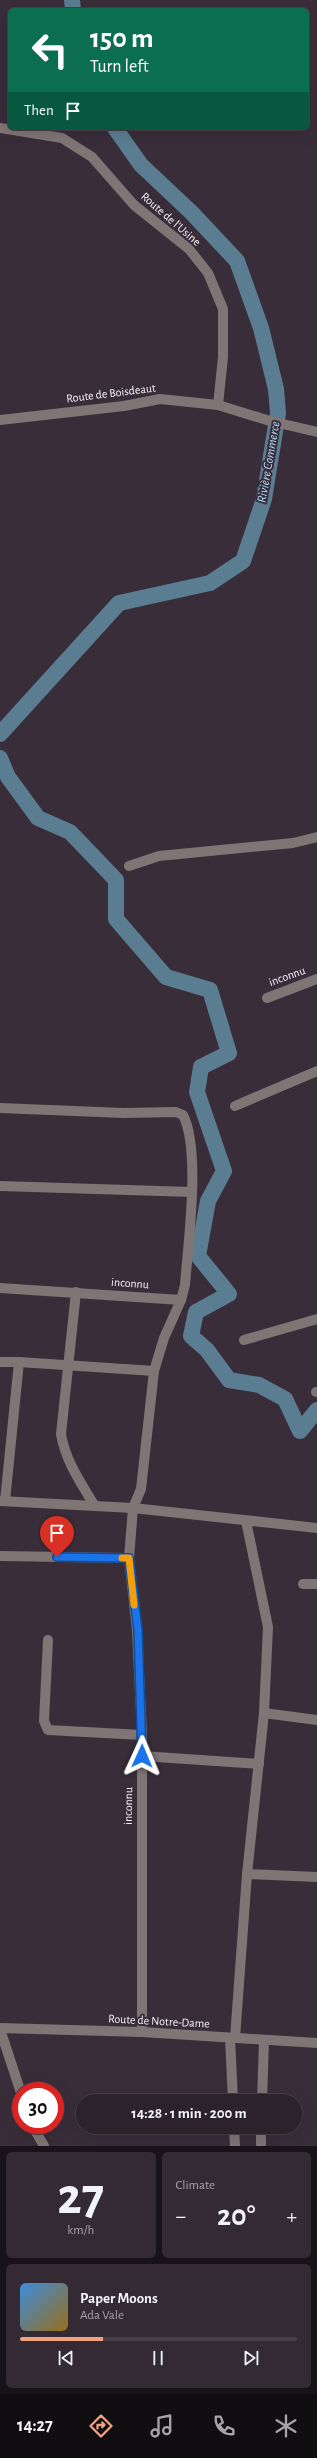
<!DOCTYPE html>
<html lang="en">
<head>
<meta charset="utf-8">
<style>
	:root { --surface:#2b222c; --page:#332a34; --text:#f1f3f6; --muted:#a6a4a9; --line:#473f48; --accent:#f1a17d }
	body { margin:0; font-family:"Alegreya Sans",sans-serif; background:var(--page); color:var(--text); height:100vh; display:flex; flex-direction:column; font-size:15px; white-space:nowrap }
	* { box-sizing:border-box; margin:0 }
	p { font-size:13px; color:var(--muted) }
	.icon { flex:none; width:22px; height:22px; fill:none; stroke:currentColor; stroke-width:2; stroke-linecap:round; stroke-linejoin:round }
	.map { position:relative; height:2146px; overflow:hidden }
	.drawer { display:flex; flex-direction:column; gap:6px; padding:6px; background:#181318; flex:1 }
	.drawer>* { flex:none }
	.hud { position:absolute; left:8px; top:8px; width:301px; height:122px; border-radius:6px; box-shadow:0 4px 16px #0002,0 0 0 1px var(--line); background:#0b6e4f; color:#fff; overflow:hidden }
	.speed { position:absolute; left:12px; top:2082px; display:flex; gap:8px; font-size:20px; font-weight:700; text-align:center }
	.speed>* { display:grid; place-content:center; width:52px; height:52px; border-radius:50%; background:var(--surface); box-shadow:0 4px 16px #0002,0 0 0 1px var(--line); line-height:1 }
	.speed .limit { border:6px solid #d22; background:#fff; color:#111 }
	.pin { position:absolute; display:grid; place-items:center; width:34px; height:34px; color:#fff; margin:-41px -17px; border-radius:50% 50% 50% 0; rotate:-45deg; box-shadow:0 0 4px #0007 }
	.pin .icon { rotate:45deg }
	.me { position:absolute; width:44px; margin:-22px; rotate:1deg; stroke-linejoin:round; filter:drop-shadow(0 0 3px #0008) }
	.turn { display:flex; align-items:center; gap:14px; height:84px; padding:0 16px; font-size:18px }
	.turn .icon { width:52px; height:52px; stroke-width:2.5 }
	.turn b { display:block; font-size:28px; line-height:34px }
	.then { display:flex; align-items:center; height:38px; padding:0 16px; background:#0003; gap:8px; font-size:15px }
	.big { font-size:30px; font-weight:600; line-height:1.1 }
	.drawer .card { flex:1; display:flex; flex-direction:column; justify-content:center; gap:6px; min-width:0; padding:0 14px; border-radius:6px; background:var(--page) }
	.drawer .dial { align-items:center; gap:0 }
	.dial b { font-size:52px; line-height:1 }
	.song { display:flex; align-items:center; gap:12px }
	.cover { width:48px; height:48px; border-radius:6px; background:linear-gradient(135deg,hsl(210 70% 55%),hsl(40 70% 35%)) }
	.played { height:4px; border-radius:2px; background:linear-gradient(90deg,var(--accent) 30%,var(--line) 30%) }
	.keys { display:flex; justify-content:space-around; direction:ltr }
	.heat { display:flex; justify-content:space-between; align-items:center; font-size:22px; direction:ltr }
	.drawer .tiles { flex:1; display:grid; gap:6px; grid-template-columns:1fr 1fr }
	.card:last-child { grid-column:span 2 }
	.trip { position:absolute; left:76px; top:2094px; width:226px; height:40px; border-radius:20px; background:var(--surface); box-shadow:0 4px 16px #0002,0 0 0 1px var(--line); font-weight:600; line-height:40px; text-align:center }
	.menu { display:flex; height:64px; justify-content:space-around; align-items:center; background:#110e12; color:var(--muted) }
	.menu .icon { width:28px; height:28px }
	.menu .on { color:var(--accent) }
	.menu b { font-size:18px; color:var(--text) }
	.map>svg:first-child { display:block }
</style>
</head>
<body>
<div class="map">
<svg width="317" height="2146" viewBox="0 0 317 2146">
	<rect width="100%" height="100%" fill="#392d3a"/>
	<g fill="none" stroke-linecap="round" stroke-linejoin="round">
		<!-- river -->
		<g stroke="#5a7d92" stroke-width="16">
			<path d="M 72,0 L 73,10"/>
			<path d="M 0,734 L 119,603 L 210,583 L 243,561 L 264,499 L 278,413 L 276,389 L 261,328 L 237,261 L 191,212 L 141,165 L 115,128"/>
			<path d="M 0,758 L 8,777 L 38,818 L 70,832 L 116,880 L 116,919 L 166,977 L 210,990 L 229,1053 L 201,1067 L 197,1092 L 224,1171 L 208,1201 L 198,1256 L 229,1294 L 196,1312 L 191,1336 L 207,1350 L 229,1380 L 259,1385 L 285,1399 L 300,1431 L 317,1410"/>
		</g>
		<!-- minor -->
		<g stroke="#7f7574" stroke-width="10">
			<path d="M 0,128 L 62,138 L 92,157 L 134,205 L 189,249 L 208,273 L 223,309 L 223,357 L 218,405"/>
			<path d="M 0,420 L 124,406 L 160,399 L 218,405 L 270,421 L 317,432"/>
			<path d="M 129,866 L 159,856 L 293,843 L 317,837"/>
			<path d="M 267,998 L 317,979"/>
			<path d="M 235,1106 L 317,1071"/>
			<path d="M 0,1108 L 124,1113 L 176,1112 L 183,1115 C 201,1150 188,1244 185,1285 L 181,1300"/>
			<path d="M 0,1186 L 192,1192"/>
			<path d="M 0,1288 L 181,1300 L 164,1338 L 154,1371 L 141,1489 L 133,1508 L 129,1558 L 137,1630 L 142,1735 L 142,2032"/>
			<path d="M 76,1292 L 61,1434 C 65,1460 81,1483 94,1505"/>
			<path d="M 244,1340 L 317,1319"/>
			<path d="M 0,1362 L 19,1362 L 5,1501"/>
			<path d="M 19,1362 L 154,1371"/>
			<path d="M 316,1392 L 317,1392"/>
			<path d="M 0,1501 L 133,1508 L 317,1528"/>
			<path d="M 246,1521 L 268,1627 L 264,1713"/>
			<path d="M 0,1556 L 129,1558"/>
			<path d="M 303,1584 L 317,1584"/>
			<path d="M 48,1640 L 44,1721 L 48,1730 L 142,1735"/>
			<path d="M 142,1756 L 259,1764"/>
			<path d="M 247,1874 L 317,1877"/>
			<path d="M 0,2028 L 142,2032 L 317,2043"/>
			<path d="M 0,2029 L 21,2093"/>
			<path d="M 230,2038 L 233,2101"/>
			<path d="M 235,2038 L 247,1874 L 264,1713 L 317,1720"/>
			<path d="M 262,2101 L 264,2040"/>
			<path d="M 32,2125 L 44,2146"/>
			<path d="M 234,2127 L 235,2146"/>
			<path d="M 261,2144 L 261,2127"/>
		</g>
	</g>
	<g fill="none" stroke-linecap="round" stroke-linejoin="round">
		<defs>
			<path id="route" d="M 57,1557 L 129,1558 L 138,1630 L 142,1756"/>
		</defs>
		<!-- route casing -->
		<use href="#route" stroke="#114b97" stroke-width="10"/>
		<!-- route -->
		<use href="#route" stroke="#1a73e8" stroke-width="7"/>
		<!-- slow -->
		<path stroke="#f59e0b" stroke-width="7" d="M 122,1558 L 129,1558 L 134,1605"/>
	</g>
	<g text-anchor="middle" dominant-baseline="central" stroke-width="4" stroke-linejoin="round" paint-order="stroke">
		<!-- street labels -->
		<g font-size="12" fill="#f7eff8" stroke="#392d3a">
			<text transform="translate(171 219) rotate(41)">Route de l'Usine</text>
			<text transform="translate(111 393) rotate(-7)">Route de Boisdeaut</text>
			<text transform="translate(287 976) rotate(-20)">inconnu</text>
			<text transform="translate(130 1283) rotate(4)">inconnu</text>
			<text transform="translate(128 1806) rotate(-89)">inconnu</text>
			<text transform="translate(159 2021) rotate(3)">Route de Notre-Dame</text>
		</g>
		<!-- water labels -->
		<g font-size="13" font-style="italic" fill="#acddfa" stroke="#392d3a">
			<text transform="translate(269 462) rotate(-80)">Rivière Commerce</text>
		</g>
	</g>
</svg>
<div class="speed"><div class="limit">30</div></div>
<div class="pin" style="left:57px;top:1557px;background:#d93025"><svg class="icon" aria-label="arrive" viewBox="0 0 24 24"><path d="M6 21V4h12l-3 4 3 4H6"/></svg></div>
<svg class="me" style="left:142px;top:1756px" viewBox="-20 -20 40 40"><path d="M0-17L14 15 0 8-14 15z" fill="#1a73e8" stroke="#fff" stroke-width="4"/></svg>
<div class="trip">14:28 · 1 min · 200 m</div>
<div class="hud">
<div class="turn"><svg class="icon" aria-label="left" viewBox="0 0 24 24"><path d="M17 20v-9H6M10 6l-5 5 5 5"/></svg><div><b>150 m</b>Turn left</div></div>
<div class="then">Then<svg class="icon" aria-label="arrive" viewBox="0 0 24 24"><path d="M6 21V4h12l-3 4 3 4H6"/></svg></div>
</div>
</div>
<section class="drawer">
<div class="tiles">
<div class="card dial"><b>27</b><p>km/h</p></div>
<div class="card"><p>Climate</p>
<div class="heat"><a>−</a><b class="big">20°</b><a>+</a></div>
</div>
<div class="card">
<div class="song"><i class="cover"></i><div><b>Paper Moons</b><p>Ada Vale</p></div></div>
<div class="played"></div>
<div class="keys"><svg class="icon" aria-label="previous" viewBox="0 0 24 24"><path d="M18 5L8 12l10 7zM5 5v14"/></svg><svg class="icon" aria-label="pause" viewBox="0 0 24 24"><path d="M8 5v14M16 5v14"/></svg><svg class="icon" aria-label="next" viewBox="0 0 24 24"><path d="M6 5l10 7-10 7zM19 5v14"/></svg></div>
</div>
</div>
</section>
<nav class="menu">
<b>14:27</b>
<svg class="icon on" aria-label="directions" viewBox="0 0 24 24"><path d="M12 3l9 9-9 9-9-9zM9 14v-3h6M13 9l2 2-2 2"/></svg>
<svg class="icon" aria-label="music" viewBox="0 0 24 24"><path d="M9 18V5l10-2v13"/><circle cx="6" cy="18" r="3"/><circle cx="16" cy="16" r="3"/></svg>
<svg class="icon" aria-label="phone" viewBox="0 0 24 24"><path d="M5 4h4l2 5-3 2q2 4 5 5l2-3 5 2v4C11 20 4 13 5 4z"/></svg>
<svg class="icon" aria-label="climate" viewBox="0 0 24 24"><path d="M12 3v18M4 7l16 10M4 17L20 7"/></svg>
</nav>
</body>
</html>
